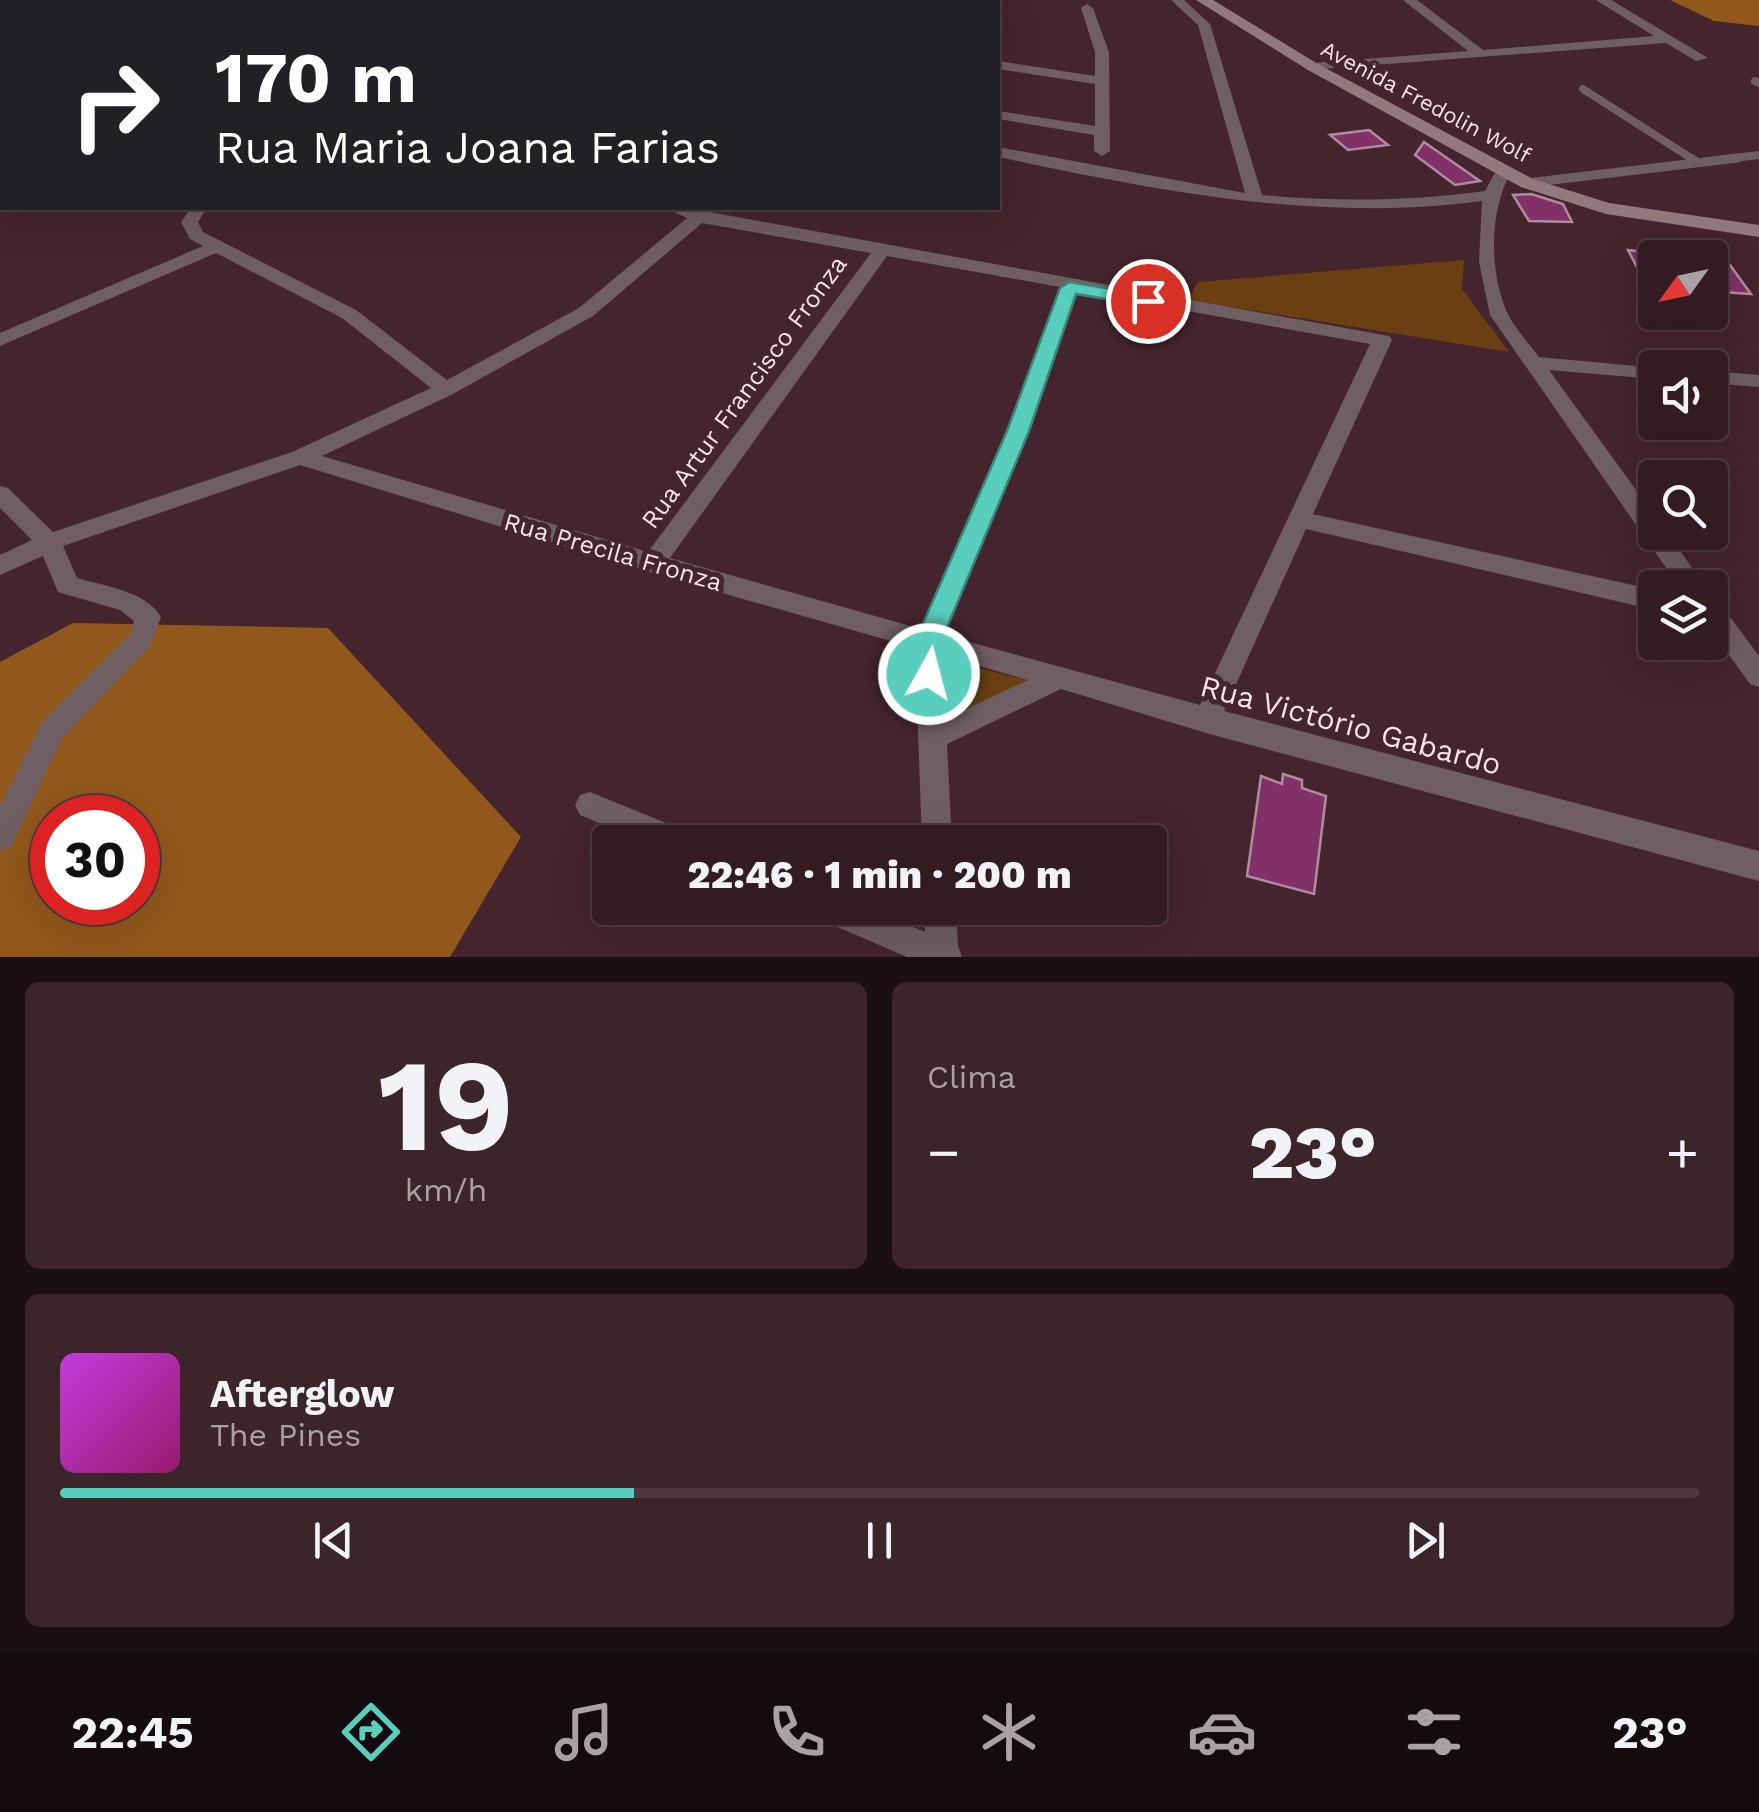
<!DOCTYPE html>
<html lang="pt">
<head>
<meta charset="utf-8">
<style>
	:root { --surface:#331b22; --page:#3b242a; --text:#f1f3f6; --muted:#a9a1a5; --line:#4e3940; --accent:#5acebd }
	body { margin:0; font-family:"Work Sans",sans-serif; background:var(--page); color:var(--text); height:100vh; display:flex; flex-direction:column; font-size:38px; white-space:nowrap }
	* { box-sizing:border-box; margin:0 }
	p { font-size:32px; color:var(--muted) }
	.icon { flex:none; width:55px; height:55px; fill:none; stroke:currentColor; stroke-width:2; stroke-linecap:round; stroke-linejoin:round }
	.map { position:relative; height:957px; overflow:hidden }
	.drawer { display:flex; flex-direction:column; gap:25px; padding:25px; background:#1c0f13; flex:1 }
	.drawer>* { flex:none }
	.banner { position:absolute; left:0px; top:0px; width:1000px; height:210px; box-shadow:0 10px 40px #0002,0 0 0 2px var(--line); background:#202124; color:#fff; overflow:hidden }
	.needle { width:65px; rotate:237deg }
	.fabs { position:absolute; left:1638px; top:240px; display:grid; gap:20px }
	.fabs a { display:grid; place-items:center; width:90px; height:90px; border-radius:10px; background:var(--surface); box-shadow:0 10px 40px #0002,0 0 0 2px var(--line); font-size:50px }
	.speed { position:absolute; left:30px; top:795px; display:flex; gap:20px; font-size:50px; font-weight:700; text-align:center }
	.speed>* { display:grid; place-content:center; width:130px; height:130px; border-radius:50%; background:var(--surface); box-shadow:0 10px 40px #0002,0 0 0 2px var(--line); line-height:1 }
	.speed .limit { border:15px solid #d22; background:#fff; color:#111 }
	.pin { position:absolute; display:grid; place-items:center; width:85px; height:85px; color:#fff; margin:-42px; border:5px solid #fff; border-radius:50%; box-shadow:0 2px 10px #0007 }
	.me { position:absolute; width:110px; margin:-55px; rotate:7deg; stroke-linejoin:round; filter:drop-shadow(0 0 8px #0008) }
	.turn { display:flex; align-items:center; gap:35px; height:210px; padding:0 50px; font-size:45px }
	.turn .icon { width:130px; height:130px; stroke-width:2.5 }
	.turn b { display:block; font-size:70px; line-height:85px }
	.big { font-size:75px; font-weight:800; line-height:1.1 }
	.drawer .tile { flex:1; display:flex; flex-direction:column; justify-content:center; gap:15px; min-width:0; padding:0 35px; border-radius:15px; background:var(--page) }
	.drawer .dial { align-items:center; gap:0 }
	.dial b { font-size:130px; line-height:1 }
	.song { display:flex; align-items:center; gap:30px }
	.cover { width:120px; height:120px; border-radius:15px; background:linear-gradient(135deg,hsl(290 70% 55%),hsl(320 70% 35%)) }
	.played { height:10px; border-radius:5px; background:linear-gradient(90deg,var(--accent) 35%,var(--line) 35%) }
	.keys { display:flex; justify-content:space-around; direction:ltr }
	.heat { display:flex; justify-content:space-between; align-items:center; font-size:55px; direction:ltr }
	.drawer .tiles { flex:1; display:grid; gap:25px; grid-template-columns:1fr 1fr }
	.tile:last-child { grid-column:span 2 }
	.trip { position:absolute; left:592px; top:825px; width:575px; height:100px; border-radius:10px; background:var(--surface); box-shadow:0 10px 40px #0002,0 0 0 2px var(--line); font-weight:800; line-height:100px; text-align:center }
	.tabs { display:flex; height:160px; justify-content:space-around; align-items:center; background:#140b0e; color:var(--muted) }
	.tabs .icon { width:70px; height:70px }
	.tabs .active { color:var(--accent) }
	.tabs b { font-size:45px; color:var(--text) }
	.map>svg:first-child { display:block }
</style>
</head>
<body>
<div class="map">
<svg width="1759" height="957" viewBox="0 0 1759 957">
	<rect width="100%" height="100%" fill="#44242d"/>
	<!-- green -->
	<g fill="#6a3f12">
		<path d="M 1464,260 L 1462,289 L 1509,352 L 1188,300 L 1198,282 Z"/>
		<path d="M 953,663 L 960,663 L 1034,682 L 960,722 L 950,668 Z"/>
	</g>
	<!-- forest -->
	<g fill="#92581b" fill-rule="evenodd">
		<path d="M 1670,0 L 1759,0 L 1759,26 L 1714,21 Z"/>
		<path d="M 73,623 L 328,628 L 521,837 L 450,957 L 0,957 L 0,662 ZM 52,818 L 138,818 L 138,902 L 52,902 Z"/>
	</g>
	<!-- building -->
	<g fill="#823068" stroke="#ae8ca0" stroke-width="2.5">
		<path d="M 1369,130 L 1388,145 L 1348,150 L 1330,135 Z"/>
		<path d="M 1424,142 L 1480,181 L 1455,185 L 1415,155 Z"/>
		<path d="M 1531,194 L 1563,204 L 1572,222 L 1529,221 L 1513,195 Z"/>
		<path d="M 1628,250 L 1655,253 L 1655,302 Z"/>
		<path d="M 1710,257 L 1725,258 L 1751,294 L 1710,291 Z"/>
		<path d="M 1283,774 L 1302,780 L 1302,788 L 1326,796 L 1314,894 L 1247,876 L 1261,776 L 1282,784 Z"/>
	</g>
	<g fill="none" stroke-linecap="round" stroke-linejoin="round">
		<!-- service-far1 -->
		<g stroke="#6f5e62" stroke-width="8">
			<path d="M 1755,81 L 1759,83"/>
			<path d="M 1583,89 L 1694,160"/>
			<path d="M 1717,160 L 1759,155"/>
		</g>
		<!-- service -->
		<g stroke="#6f5e62" stroke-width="9">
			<path d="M 1690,158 L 1697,162"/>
			<path d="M 1527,183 L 1738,158"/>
		</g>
		<!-- minor -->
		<g fill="#6f5e62" fill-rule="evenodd">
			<rect x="734" y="0" width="12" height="2"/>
			<path d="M 811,0 L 823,0 L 824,2 L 812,2 Z"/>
			<path d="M 898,0 L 910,0 L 911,2 L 899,2 Z"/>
			<path d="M 1171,0 L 1184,0 L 1210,24 L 1262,195 C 1338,202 1410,201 1485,191 L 1497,169 L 1509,169 L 1511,172 C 1489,211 1489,271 1507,312 C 1514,328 1529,343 1539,357 L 1658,368 L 1655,368 L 1655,379 L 1549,370 L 1655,516 L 1655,532 L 1667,532 L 1706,588 L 1680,588 L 1490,315 L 1479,262 L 1482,201 C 1317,223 1159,191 998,157 L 998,147 L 1245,193 L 1198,25 Z"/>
			<path d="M 1403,0 L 1417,0 L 1483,50 L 1654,36 L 1596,0 L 1611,0 L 1708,58 L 1696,61 L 1666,43 L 1308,70 L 1306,67 L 1313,63 L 1468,51 Z"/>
			<path d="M 1087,4 L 1093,8 L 1109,52 L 1110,151 L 1102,156 L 1094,151 L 1094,135 L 998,119 L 998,111 L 1095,126 L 1095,84 L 998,69 L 998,61 L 1095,76 L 1095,52 L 1081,8 Z"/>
			<path d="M 2,17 L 2,26 L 0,27 L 0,18 Z"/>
			<rect x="0" y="47" width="2" height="8"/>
			<rect x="0" y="196" width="2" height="10"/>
			<path d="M 191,208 L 207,208 L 198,222 L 203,232 L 356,310 L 447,380 L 579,308 L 687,218 L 666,208 L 688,208 L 1389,336 L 1392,340 L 1313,514 L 1655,590 L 1655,610 L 1306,529 L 1224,711 L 1759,851 L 1759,881 L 1206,733 L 1061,689 L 947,744 L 952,842 L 922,842 L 915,648 L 652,573 L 300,465 L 63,546 L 77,578 C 104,586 146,591 161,617 L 150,646 L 62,739 L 11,847 L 0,851 L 0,806 L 42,722 L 130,634 L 134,621 L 120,610 L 58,592 L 43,556 L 0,575 L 0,555 L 32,540 L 0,508 L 0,486 L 8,488 L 53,532 L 292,452 L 431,388 L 342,318 L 216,253 L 0,346 L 0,333 L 203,246 L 190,239 L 181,222 ZM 702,223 L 871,253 L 648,552 L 322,456 L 453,394 L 593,316 ZM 887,256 L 1060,287 L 1007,431 L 921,629 L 670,558 ZM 1077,291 L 1370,344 L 1200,705 L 944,635 L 1029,431 ZM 942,655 L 1027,680 L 1028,680 L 945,719 Z"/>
			<path d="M 1710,371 L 1759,375 L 1759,387 L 1710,383 Z"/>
			<path d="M 1710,599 L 1719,602 L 1759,656 L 1759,687 L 1750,684 L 1710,629 Z"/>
			<path d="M 590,792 L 688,832 L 692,842 L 644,842 L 580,815 L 575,805 L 580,795 Z"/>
			<path d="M 814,908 L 867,908 L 925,932 L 924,908 L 956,908 L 958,946 L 962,957 L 907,957 L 819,919 Z"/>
		</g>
		<!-- secondary -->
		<path fill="#93787e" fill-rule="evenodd" d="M 1196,0 L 1213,0 L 1318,64 L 1533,179 L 1609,203 L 1759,225 L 1759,237 L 1606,214 L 1521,187 L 1308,70 Z"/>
	</g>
	<!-- route -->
	<path fill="#5acebd" stroke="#3a867b" stroke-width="2.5" d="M 1069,282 L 1148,295 L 1157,301 L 1148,306 L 1076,294 L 1029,431 L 941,642 L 943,674 L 939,682 L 920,682 L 915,642 L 1007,431 L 1060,288 Z"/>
	<g text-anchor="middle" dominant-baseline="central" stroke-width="10" stroke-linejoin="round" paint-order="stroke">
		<!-- far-street labels -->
		<g font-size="22" fill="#f9e3e8" stroke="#44242d">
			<text transform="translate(1426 102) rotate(28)">Avenida Fredolin Wolf</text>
		</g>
		<!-- street labels -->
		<g font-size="25" fill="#f9e3e8" stroke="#44242d">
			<text transform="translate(744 392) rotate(-54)">Rua Artur Francisco Fronza</text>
			<text transform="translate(613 552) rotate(16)">Rua Precila Fronza</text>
		</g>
		<!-- near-street labels -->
		<g font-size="30" fill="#f9e3e8" stroke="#44242d">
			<text transform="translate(1351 725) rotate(15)">Rua Victório Gabardo</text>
		</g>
	</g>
</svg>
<div class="fabs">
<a><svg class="needle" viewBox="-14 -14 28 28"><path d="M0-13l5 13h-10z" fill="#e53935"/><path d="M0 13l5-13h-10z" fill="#a9a1a5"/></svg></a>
<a><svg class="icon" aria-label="sound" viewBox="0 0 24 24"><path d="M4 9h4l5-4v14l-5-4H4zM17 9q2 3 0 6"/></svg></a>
<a><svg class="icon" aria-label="search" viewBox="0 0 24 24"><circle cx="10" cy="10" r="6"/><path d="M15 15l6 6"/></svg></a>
<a><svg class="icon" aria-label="layers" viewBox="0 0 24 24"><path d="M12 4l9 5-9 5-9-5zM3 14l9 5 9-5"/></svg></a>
</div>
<div class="speed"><div class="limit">30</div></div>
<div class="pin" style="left:1148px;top:301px;background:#d93025"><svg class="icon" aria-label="arrive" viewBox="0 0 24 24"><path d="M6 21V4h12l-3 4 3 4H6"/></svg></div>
<svg class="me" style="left:929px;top:674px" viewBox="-20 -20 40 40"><circle r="17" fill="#5acebd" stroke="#fff" stroke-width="3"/><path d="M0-11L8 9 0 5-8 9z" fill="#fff"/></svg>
<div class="trip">22:46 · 1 min · 200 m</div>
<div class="banner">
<div class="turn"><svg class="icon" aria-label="right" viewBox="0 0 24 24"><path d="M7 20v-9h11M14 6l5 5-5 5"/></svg><div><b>170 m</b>Rua Maria Joana Farias</div></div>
</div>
</div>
<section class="drawer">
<div class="tiles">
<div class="tile dial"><b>19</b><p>km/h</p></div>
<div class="tile"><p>Clima</p>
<div class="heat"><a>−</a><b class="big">23°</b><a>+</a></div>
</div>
<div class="tile">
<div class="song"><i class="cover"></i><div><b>Afterglow</b><p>The Pines</p></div></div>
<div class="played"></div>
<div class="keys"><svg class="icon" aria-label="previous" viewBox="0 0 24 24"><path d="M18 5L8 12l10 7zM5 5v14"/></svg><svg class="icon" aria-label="pause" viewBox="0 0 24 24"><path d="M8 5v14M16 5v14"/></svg><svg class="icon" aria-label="next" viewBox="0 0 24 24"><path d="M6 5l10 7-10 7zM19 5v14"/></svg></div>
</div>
</div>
</section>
<nav class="tabs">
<b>22:45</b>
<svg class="icon active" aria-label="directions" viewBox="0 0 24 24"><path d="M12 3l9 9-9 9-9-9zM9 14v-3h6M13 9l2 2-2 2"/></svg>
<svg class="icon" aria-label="music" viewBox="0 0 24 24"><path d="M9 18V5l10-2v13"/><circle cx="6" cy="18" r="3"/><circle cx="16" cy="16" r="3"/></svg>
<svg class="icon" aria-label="phone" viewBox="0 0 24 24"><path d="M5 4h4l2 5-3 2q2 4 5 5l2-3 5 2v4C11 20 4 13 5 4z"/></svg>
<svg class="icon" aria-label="climate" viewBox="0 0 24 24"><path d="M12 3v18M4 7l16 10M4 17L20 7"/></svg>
<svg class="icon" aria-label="car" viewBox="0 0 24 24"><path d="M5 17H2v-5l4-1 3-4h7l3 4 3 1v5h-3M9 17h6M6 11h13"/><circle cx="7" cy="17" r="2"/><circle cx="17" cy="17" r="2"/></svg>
<svg class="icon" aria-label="filters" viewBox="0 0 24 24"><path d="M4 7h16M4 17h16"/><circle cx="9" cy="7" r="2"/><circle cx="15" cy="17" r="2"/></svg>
<b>23°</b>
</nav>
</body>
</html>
